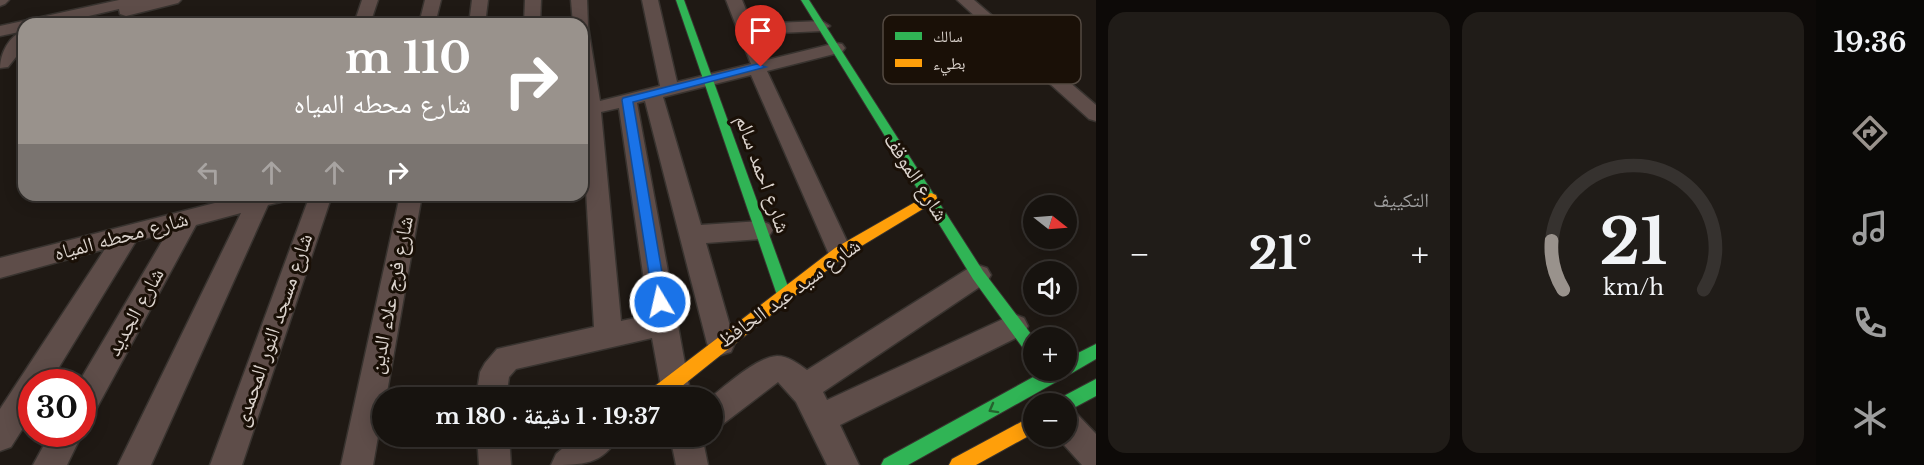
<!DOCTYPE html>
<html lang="ar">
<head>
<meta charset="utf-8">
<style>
	:root { --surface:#17130f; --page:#201c18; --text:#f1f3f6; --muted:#9e9e9e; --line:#36322f; --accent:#99928c }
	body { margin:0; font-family:"Libre Baskerville","Noto Naskh Arabic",serif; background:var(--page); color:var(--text); direction:rtl; height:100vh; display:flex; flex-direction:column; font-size:22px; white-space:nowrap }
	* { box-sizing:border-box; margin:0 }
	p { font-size:20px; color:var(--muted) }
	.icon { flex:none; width:33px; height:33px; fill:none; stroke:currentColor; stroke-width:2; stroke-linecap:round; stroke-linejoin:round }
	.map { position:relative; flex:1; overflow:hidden; direction:ltr }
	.panel { display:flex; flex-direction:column; gap:12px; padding:12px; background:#0d0a08; width:720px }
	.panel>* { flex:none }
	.top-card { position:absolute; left:18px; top:18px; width:570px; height:183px; border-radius:18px; box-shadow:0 3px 15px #0003,0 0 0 2px var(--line); direction:rtl; background:#99928c; color:#fff; overflow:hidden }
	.needle { width:39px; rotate:107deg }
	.fabs { position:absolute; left:1023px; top:195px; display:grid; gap:12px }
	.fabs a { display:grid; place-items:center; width:54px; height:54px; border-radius:50%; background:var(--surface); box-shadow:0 3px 15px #0003,0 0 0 2px var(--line); font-size:30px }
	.speed { position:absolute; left:18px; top:369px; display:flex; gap:12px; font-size:30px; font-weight:700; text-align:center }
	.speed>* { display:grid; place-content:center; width:78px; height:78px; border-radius:50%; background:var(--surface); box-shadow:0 3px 15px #0003,0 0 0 2px var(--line); line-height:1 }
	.speed .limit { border:9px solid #d22; background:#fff; color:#111 }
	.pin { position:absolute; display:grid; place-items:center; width:51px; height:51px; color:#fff; margin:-62px -26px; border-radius:50% 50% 50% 0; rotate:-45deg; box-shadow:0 0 6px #0007 }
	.pin .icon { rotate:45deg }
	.me { position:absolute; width:66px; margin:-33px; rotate:351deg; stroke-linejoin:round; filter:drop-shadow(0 0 4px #0008) }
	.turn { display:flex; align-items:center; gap:21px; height:126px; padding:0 18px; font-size:27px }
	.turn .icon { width:78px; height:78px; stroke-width:2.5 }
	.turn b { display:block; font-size:42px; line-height:51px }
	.lanes { display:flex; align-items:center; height:57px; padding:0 18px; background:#0003; justify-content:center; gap:30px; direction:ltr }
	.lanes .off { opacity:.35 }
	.big { font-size:45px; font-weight:800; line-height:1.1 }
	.panel .card { flex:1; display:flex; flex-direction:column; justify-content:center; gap:9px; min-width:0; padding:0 21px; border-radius:18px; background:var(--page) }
	.panel .dial { align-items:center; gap:0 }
	.dial svg { height:156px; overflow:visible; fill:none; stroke:var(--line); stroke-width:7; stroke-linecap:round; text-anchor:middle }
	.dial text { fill:var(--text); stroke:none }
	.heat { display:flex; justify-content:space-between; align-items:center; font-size:33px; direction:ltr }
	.panel .tiles { flex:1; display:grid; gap:12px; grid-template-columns:repeat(2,1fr) }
	.trip { position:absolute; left:372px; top:387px; width:351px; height:60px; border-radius:30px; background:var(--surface); box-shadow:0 3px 15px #0003,0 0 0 2px var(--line); font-weight:800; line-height:60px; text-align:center; direction:rtl }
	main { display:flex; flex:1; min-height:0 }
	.menu { display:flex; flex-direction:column; width:108px; justify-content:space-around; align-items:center; background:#090806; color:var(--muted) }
	.menu .icon { width:42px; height:42px }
	.menu .current { color:var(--accent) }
	.menu b { font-size:27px; color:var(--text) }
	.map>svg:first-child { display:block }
</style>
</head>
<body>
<main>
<nav class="menu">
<b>19:36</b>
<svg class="icon current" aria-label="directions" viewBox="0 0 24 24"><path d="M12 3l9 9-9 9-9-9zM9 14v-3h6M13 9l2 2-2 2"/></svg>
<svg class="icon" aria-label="music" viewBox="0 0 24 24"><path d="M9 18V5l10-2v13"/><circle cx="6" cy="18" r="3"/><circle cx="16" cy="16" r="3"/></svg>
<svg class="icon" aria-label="phone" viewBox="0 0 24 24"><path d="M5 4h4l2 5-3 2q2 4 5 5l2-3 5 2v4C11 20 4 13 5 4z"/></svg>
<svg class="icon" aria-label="climate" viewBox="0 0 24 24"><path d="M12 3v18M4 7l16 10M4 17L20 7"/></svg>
</nav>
<section class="panel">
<div class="tiles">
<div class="card dial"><svg viewBox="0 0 100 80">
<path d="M14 69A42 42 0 1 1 86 69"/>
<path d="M14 69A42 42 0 0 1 8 44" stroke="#99928c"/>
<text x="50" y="56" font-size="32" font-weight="700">21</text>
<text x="50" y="72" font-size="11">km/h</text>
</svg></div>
<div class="card"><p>التكييف</p>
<div class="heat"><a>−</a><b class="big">21°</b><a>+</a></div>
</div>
</div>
</section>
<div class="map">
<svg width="1096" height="465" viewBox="0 0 1096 465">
	<rect width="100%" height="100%" fill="#1f1914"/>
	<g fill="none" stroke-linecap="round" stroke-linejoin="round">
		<defs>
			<g id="street">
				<path d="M 0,0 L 9,0 L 5,4 L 0,6 Z"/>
				<path d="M 119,0 L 181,0 L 178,3 L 126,16 L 120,14 L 119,9 L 54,24 L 24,24 L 24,31 L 0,36 L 0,26 Z"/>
				<path d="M 362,0 L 378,0 L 370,24 L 354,24 Z"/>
				<path d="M 425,0 L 441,0 L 435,24 L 419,24 Z"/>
				<path d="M 472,0 L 488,0 L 485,24 L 469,24 Z"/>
				<path d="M 525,0 L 541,0 L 540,24 L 524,24 Z"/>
				<path d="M 571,0 L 587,0 L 588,26 L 600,101 L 660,86 L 642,0 L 658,0 L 677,82 L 751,64 L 726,0 L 742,0 L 752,24 L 822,21 L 830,26 L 822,31 L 756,34 L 767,60 L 836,43 L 842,44 L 845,48 L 842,52 L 767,71 L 852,252 L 849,259 L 840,261 L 831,259 L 828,252 L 751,75 L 663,97 L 701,225 L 761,221 L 769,224 L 773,230 L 769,236 L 761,239 L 706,243 L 735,343 L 731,352 L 721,355 L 711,352 L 707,343 L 645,101 L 637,103 L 690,391 L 687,398 L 663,398 L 652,338 L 516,369 L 509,377 L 506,398 L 476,398 L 480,372 L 485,363 L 497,349 L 594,327 L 582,122 L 582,24 L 573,24 ZM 619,108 L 649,315 L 621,321 L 601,112 Z"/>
				<path d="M 957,0 L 974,0 L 1096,105 L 1096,121 L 1089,119 Z"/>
				<path d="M 24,31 L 24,47 L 8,67 L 0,68 C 0,54 9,35 24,31 Z"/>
				<path d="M 246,195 L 288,195 L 285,201 L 268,205 L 151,465 L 118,465 L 241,213 L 196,225 L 93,415 L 82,419 L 82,382 L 79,382 L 167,233 L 136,241 L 50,382 L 32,382 L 32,414 L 11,447 L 0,451 L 0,409 L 105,249 L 0,278 L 0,258 Z"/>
				<path d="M 310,195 L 332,195 L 242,465 L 210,465 Z"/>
				<path d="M 400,195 L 422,195 L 386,398 L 382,398 L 382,414 L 373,465 L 341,465 Z"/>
				<path d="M 978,265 L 987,268 L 991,275 L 987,282 L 823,392 L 827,400 L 1014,314 L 1024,318 L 1028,326 L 1024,334 L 840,425 L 859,465 L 827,465 L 796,402 L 778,382 L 723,424 L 712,428 L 712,398 L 710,398 C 726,385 757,357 777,356 C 788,356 799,364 807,370 L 969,268 Z"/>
				<path d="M 1066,410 L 1077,414 L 1096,434 L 1096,465 L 1082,465 L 1056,436 L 1066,436 Z"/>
				<path d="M 50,434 L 82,434 L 67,465 L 33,465 Z"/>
				<path d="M 477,436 L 509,436 L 511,465 L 479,465 Z"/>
				<path d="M 577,436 L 618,436 C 604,465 581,465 551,465 L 556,454 Z"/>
				<path d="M 670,436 L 702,436 L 708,465 L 676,465 Z"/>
			</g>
			<g id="fast">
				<path d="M 676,0 L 684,0 L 791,295 L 789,299 L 784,301 L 779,299 L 777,295 Z"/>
				<path d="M 801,0 L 809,0 L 983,271 L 1034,338 L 1034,357 L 1028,355 L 973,279 Z"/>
				<path d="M 1096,344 L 1096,359 L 1072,373 L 908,465 L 881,465 L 884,459 L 1046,370 L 1066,370 L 1066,359 Z"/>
				<path d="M 1096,379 L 1096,396 L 1066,412 L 1066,404 L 1058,404 L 1060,398 Z"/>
			</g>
			<g id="slow">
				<path d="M 931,193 L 936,195 L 937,198 L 936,201 L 845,256 L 667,398 L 645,398 L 647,392 L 835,248 Z"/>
				<path d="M 1034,415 L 1034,433 L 976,465 L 949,465 L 952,459 Z"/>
			</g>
		</defs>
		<!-- street casing -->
		<use href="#street" stroke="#38332f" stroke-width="3"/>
		<!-- fast casing -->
		<use href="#fast" stroke="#38332f" stroke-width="2"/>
		<!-- slow casing -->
		<use href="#slow" stroke="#38332f" stroke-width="2"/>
		<!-- street -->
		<use href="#street" fill="#5e4d49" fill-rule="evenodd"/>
		<!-- fast -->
		<use href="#fast" fill="#30b455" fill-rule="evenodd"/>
		<!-- slow -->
		<use href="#slow" fill="#ff9f0a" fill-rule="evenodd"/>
	</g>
	<!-- one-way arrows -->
	<defs><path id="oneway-chevron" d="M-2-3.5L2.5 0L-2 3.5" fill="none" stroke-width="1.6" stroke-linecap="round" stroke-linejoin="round" transform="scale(1.5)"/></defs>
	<use stroke="#25622e" href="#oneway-chevron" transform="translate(993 409) rotate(151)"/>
	<!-- route -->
	<path fill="#1a73e8" stroke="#114b97" stroke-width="1.5" d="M 757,64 L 766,67 L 633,102 L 667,302 L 665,306 L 660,308 L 654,306 L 622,100 L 623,98 Z"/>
	<g text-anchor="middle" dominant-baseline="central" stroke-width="6" stroke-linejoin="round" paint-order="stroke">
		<!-- street labels -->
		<g font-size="21" fill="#dbd3cd" stroke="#1a1007">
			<text transform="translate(763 174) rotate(70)">شارع احمد سالم</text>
			<text transform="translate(916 177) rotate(57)">شارع الموقف</text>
			<text transform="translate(121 236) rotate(-15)">شارع محطه المياه</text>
			<text transform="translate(789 293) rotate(-36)">شارع سيد عبد الحافظ</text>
			<text transform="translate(391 295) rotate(-79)">شارع فرج علاء الدين</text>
			<text transform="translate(135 312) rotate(-61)">شارع الجديد</text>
			<text transform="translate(273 330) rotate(-71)">شارع مسجد النور المحمدى</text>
		</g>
	</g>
	<!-- legend -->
	<rect x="883" y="15" width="198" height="69" rx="9" fill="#1a1007" stroke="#544a42" stroke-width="1.5"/>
	<rect x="895" y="32" width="27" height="8" fill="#30b455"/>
	<rect x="895" y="59" width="27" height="8" fill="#ff9f0a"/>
	<g font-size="16" fill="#dbd3cd">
		<text x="933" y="42">سالك</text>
		<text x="933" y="69">بطيء</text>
	</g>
</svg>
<div class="fabs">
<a><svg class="needle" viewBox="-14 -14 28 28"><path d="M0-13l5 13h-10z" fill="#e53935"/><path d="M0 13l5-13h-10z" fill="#9e9e9e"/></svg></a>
<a><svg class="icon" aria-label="sound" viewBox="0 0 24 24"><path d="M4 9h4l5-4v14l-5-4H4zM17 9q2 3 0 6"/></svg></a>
<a>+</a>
<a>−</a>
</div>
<div class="speed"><div class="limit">30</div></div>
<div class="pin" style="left:761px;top:67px;background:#d93025"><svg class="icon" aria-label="arrive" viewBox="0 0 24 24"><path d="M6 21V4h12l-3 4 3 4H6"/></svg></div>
<svg class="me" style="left:660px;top:302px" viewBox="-20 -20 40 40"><circle r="17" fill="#1a73e8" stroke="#fff" stroke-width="3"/><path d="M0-11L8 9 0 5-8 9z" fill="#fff"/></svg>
<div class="trip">19:37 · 1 دقيقة · 180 m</div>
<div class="top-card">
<div class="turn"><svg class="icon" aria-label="right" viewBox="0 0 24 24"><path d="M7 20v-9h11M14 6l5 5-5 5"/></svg><div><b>110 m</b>شارع محطه المياه</div></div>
<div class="lanes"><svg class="icon off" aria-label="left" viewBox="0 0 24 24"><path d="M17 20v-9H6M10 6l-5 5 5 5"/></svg><svg class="icon off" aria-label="ahead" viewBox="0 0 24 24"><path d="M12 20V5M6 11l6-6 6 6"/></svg><svg class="icon off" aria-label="ahead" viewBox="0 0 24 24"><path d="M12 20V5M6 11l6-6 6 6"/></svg><svg class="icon" aria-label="right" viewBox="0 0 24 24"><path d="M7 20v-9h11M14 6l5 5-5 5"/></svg></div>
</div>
</div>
</main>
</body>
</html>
